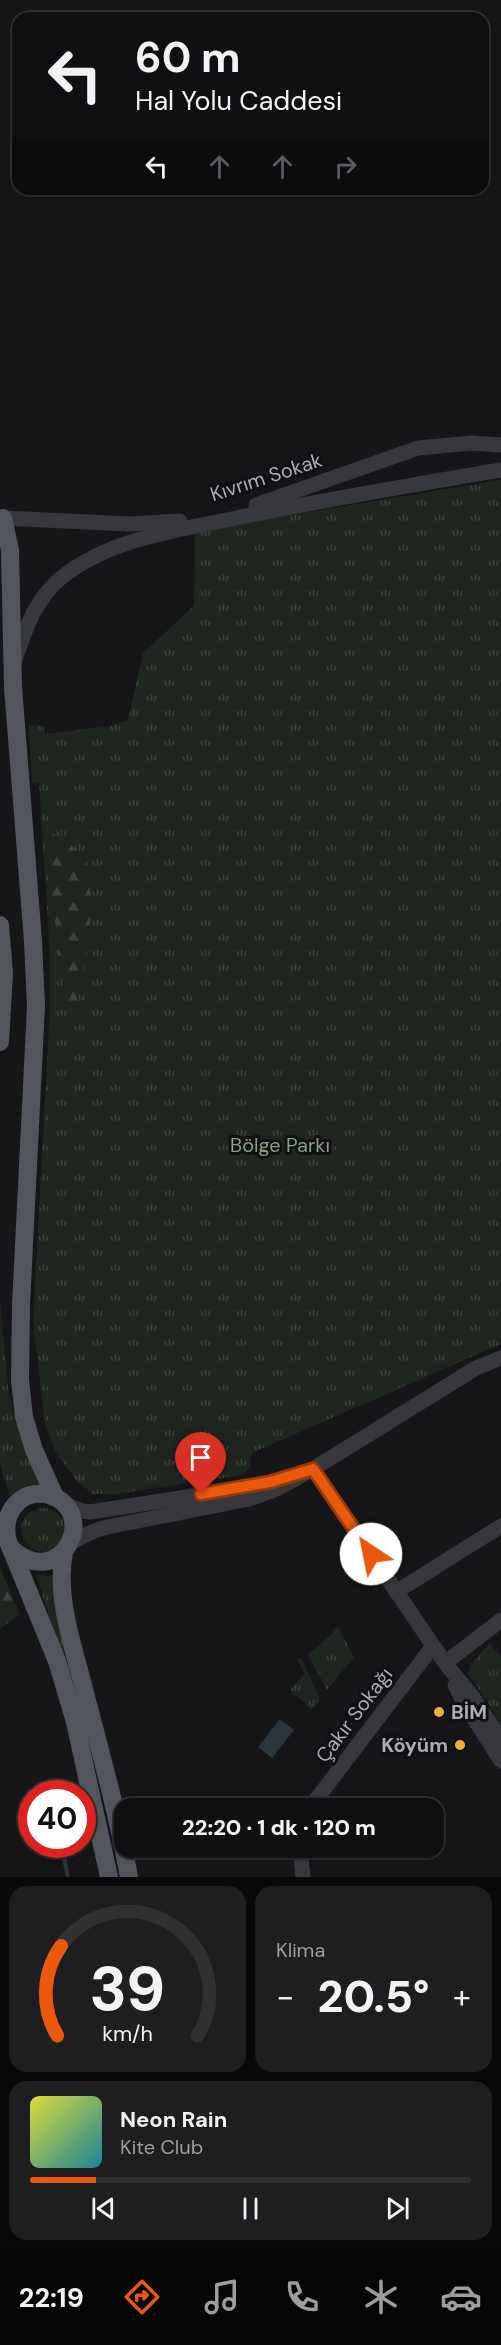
<!DOCTYPE html>
<html lang="tr">
<head>
<meta charset="utf-8">
<style>
	:root { --surface:#101012; --page:#1e1e20; --text:#f1f3f6; --muted:#9c9d9f; --line:#303032; --accent:#ea580c }
	body { margin:0; font-family:"DM Sans",sans-serif; background:var(--page); color:var(--text); height:100vh; display:flex; flex-direction:column; font-size:22px; white-space:nowrap }
	* { box-sizing:border-box; margin:0 }
	p { font-size:20px; color:var(--muted) }
	.icon { flex:none; width:33px; height:33px; fill:none; stroke:currentColor; stroke-width:2; stroke-linecap:round; stroke-linejoin:round }
	.map { position:relative; height:1877px; overflow:hidden }
	.panel { display:flex; flex-direction:column; gap:9px; padding:9px; background:#09090a; flex:1 }
	.panel>* { flex:none }
	.guide { position:absolute; left:12px; top:12px; width:477px; height:183px; border-radius:18px; box-shadow:0 2px 4px #0004,0 0 0 2px var(--line); background:#101012; color:var(--text); overflow:hidden }
	.speed { position:absolute; left:18px; top:1780px; display:flex; gap:12px; font-size:30px; font-weight:700; text-align:center }
	.speed>* { display:grid; place-content:center; width:78px; height:78px; border-radius:50%; background:var(--surface); box-shadow:0 2px 4px #0004,0 0 0 2px var(--line); line-height:1 }
	.speed .limit { border:9px solid #d22; background:#fff; color:#111 }
	.pin { position:absolute; display:grid; place-items:center; width:51px; height:51px; color:#fff; margin:-62px -26px; border-radius:50% 50% 50% 0; rotate:-45deg; box-shadow:0 0 6px #0007 }
	.pin .icon { rotate:45deg }
	.me { position:absolute; width:66px; margin:-33px; rotate:326deg; stroke-linejoin:round; filter:drop-shadow(0 0 4px #0008) }
	.turn { display:flex; align-items:center; gap:21px; height:126px; padding:0 24px; font-size:27px }
	.turn .icon { width:78px; height:78px; stroke-width:2.5 }
	.turn b { display:block; font-size:42px; line-height:51px }
	.lanes { display:flex; align-items:center; height:57px; padding:0 24px; background:#0003; justify-content:center; gap:30px; direction:ltr }
	.lanes .off { opacity:.35 }
	.big { font-size:45px; font-weight:800; line-height:1.1 }
	.panel .card { flex:1; display:flex; flex-direction:column; justify-content:center; gap:9px; min-width:0; padding:0 21px; border-radius:18px; background:var(--page) }
	.panel .dial { align-items:center; gap:0 }
	.dial svg { height:156px; overflow:visible; fill:none; stroke:var(--line); stroke-width:7; stroke-linecap:round; text-anchor:middle }
	.dial text { fill:var(--text); stroke:none }
	.song { display:flex; align-items:center; gap:18px }
	.cover { width:72px; height:72px; border-radius:9px; background:linear-gradient(135deg,hsl(60 70% 55%),hsl(190 70% 35%)) }
	.played { height:6px; border-radius:3px; background:linear-gradient(90deg,var(--accent) 15%,var(--line) 15%) }
	.keys { display:flex; justify-content:space-around; direction:ltr }
	.heat { display:flex; justify-content:space-between; align-items:center; font-size:33px; direction:ltr }
	.panel .tiles { flex:1; display:grid; gap:9px; grid-template-columns:1fr 1fr }
	.card:last-child { grid-column:span 2 }
	.trip { position:absolute; left:114px; top:1798px; width:330px; height:60px; border-radius:18px; background:var(--surface); box-shadow:0 2px 4px #0004,0 0 0 2px var(--line); font-weight:800; line-height:60px; text-align:center }
	.tab-bar { display:flex; height:96px; justify-content:space-around; align-items:center; background:#060607; color:var(--muted) }
	.tab-bar .icon { width:42px; height:42px }
	.tab-bar .active { color:var(--accent) }
	.tab-bar b { font-size:27px; color:var(--text) }
	.map>svg:first-child { display:block }
</style>
</head>
<body>
<div class="map">
<svg width="501" height="1877" viewBox="0 0 501 1877">
	<defs>
		<pattern id="grass-tufts" width="24" height="20" patternUnits="userSpaceOnUse" patternTransform="scale(1.5)"><rect width="24" height="20" fill="#1e261f"/><path d="M3 7l-1-3M5 7V3M7 7l1-3M15 17l-1-3M17 17v-4M19 17l1-3" fill="none" stroke="#3c433d"/></pattern>
		<pattern id="forest-firs" width="22" height="20" patternUnits="userSpaceOnUse" patternTransform="scale(1.5)"><rect width="22" height="20" fill="#1e261f"/><path d="M5 1l3.5 6h-7zM16 11l3.5 6h-7z" fill="#3c433d"/></pattern>
	</defs>
	<rect width="100%" height="100%" fill="#161618"/>
	<!-- grass -->
	<g fill="url(#grass-tufts)">
		<path d="M 501,480 L 501,1344 L 252,1453 L 250,1467 L 242,1475 L 116,1494 L 93,1494 L 77,1481 L 56,1453 L 45,1424 L 33,1321 L 50,1008 L 50,956 L 39,782 L 32,782 L 29,725 L 43,726 L 45,734 L 111,726 L 128,720 L 143,653 L 194,606 L 195,531 Z"/>
		<path d="M 0,1300 L 9,1395 L 18,1429 L 41,1481 L 39,1484 L 24,1487 L 10,1496 L 0,1464 Z"/>
		<circle cx="43" cy="1530" r="22"/>
		<path d="M 60,1573 L 92,1744 L 89,1745 L 36,1574 L 48,1576 Z"/>
		<path d="M 338,1628 L 354,1657 L 327,1690 L 308,1655 Z"/>
		<path d="M 489,1644 L 501,1656 L 501,1723 L 468,1673 L 470,1665 Z"/>
		<path d="M 301,1658 L 320,1699 L 312,1710 L 290,1690 L 304,1674 L 298,1660 Z"/>
	</g>
	<!-- forest -->
	<g fill="url(#forest-firs)">
		<path d="M 48,831 L 68,842 L 87,861 L 92,906 L 87,952 L 75,1005 L 65,1004 L 46,848 Z"/>
		<path d="M 0,1568 L 20,1614 L 0,1629 Z"/>
	</g>
	<!-- water -->
	<path fill="#2c353c" d="M 280,1719 L 294,1730 L 272,1758 L 258,1747 Z"/>
	<g fill="none" stroke-linecap="round" stroke-linejoin="round">
		<!-- stream -->
		<path stroke="#2c353c" stroke-width="4" d="M 64,1845 L 63,1853 L 68,1877"/>
		<!-- minor -->
		<g stroke="#37383d" stroke-width="15">
			<path d="M 256,505 L 418,448 L 472,443 L 501,445"/>
			<path d="M 3,518 L 129,524 L 180,521"/>
			<path d="M 15,660 C 25,630 35,599 61,578 C 110,538 176,531 236,518 C 324,500 412,485 501,470"/>
			<path d="M 313,1469 L 445,1663 L 472,1696 L 501,1739"/>
			<path d="M 64,1504 L 82,1511 L 90,1512 L 245,1488 L 276,1481"/>
			<path d="M 70,1543 L 94,1531 L 107,1527 L 249,1499 L 277,1489 L 313,1469 L 476,1368 L 501,1358"/>
			<path d="M 396,1592 L 501,1526"/>
			<path d="M 445,1663 L 501,1620"/>
			<path d="M 455,1685 L 464,1703 L 501,1761"/>
			<path d="M 309,1809 L 433,1646"/>
			<path d="M 300,1848 L 303,1877"/>
		</g>
		<!-- major -->
		<g stroke="#53555c" stroke-width="18">
			<path d="M 3,518 L 10,550 L 13,687 L 33,941 L 36,1006 L 21,1305 L 20,1380 L 24,1417 L 34,1450 L 55,1497"/>
			<path d="M 0,925 L 4,973 L 0,1042"/>
			<path d="M 12,1549 C 61,1593 101,1511 49,1495 C 39,1492 27,1494 19,1501 C 7,1512 5,1524 7,1539 L 57,1661 L 75,1722 L 109,1877"/>
			<path d="M 64,1552 C 55,1598 74,1648 85,1693 C 101,1754 118,1815 129,1877"/>
		</g>
	</g>
	<g fill="none" stroke-linecap="round" stroke-linejoin="round">
		<defs>
			<path id="route" d="M 201,1494 L 270,1482 L 313,1469 L 371,1554"/>
		</defs>
		<!-- route casing -->
		<use href="#route" stroke="#983908" stroke-width="15"/>
		<!-- route -->
		<use href="#route" stroke="#ea580c" stroke-width="10"/>
	</g>
	<!-- markers -->
	<g fill="#f2b134" stroke="#111113" stroke-width="2">
		<circle cx="439" cy="1712" r="6"/>
		<circle cx="460" cy="1745" r="6"/>
	</g>
	<g text-anchor="middle" dominant-baseline="central" stroke-width="6" stroke-linejoin="round" paint-order="stroke">
		<!-- street labels -->
		<g font-size="20" fill="#a8adb8" stroke="#111113">
			<text transform="translate(266 477) rotate(-18)">Kıvrım Sokak</text>
			<text transform="translate(354 1715) rotate(-53)">Çakır Sokağı</text>
		</g>
		<!-- park labels -->
		<g font-size="20" fill="#7fa381" stroke="#111113">
			<text x="280" y="1145">Bölge Parkı</text>
		</g>
		<!-- poi labels -->
		<g font-size="20" font-weight="bold" fill="#a8adb8" stroke="#111113" text-anchor="start">
			<text x="451" y="1712">BİM</text>
			<text x="448" y="1745" text-anchor="end">Köyüm</text>
		</g>
	</g>
</svg>
<div class="speed"><div class="limit">40</div></div>
<div class="pin" style="left:201px;top:1494px;background:#d93025"><svg class="icon" aria-label="arrive" viewBox="0 0 24 24"><path d="M6 21V4h12l-3 4 3 4H6"/></svg></div>
<svg class="me" style="left:371px;top:1554px" viewBox="-20 -20 40 40"><circle r="19" fill="#fff"/><path d="M0-13L10 11 0 6-10 11z" fill="#ea580c"/></svg>
<div class="trip">22:20 · 1 dk · 120 m</div>
<div class="guide">
<div class="turn"><svg class="icon" aria-label="left" viewBox="0 0 24 24"><path d="M17 20v-9H6M10 6l-5 5 5 5"/></svg><div><b>60 m</b>Hal Yolu Caddesi</div></div>
<div class="lanes"><svg class="icon" aria-label="left" viewBox="0 0 24 24"><path d="M17 20v-9H6M10 6l-5 5 5 5"/></svg><svg class="icon off" aria-label="ahead" viewBox="0 0 24 24"><path d="M12 20V5M6 11l6-6 6 6"/></svg><svg class="icon off" aria-label="ahead" viewBox="0 0 24 24"><path d="M12 20V5M6 11l6-6 6 6"/></svg><svg class="icon off" aria-label="right" viewBox="0 0 24 24"><path d="M7 20v-9h11M14 6l5 5-5 5"/></svg></div>
</div>
</div>
<section class="panel">
<div class="tiles">
<div class="card dial"><svg viewBox="0 0 100 80">
<path d="M14 69A42 42 0 1 1 86 69"/>
<path d="M14 69A42 42 0 0 1 16 23" stroke="#ea580c"/>
<text x="50" y="56" font-size="32" font-weight="700">39</text>
<text x="50" y="72" font-size="11">km/h</text>
</svg></div>
<div class="card"><p>Klima</p>
<div class="heat"><a>−</a><b class="big">20.5°</b><a>+</a></div>
</div>
<div class="card">
<div class="song"><i class="cover"></i><div><b>Neon Rain</b><p>Kite Club</p></div></div>
<div class="played"></div>
<div class="keys"><svg class="icon" aria-label="previous" viewBox="0 0 24 24"><path d="M18 5L8 12l10 7zM5 5v14"/></svg><svg class="icon" aria-label="pause" viewBox="0 0 24 24"><path d="M8 5v14M16 5v14"/></svg><svg class="icon" aria-label="next" viewBox="0 0 24 24"><path d="M6 5l10 7-10 7zM19 5v14"/></svg></div>
</div>
</div>
</section>
<nav class="tab-bar">
<b>22:19</b>
<svg class="icon active" aria-label="directions" viewBox="0 0 24 24"><path d="M12 3l9 9-9 9-9-9zM9 14v-3h6M13 9l2 2-2 2"/></svg>
<svg class="icon" aria-label="music" viewBox="0 0 24 24"><path d="M9 18V5l10-2v13"/><circle cx="6" cy="18" r="3"/><circle cx="16" cy="16" r="3"/></svg>
<svg class="icon" aria-label="phone" viewBox="0 0 24 24"><path d="M5 4h4l2 5-3 2q2 4 5 5l2-3 5 2v4C11 20 4 13 5 4z"/></svg>
<svg class="icon" aria-label="climate" viewBox="0 0 24 24"><path d="M12 3v18M4 7l16 10M4 17L20 7"/></svg>
<svg class="icon" aria-label="car" viewBox="0 0 24 24"><path d="M5 17H2v-5l4-1 3-4h7l3 4 3 1v5h-3M9 17h6M6 11h13"/><circle cx="7" cy="17" r="2"/><circle cx="17" cy="17" r="2"/></svg>
</nav>
</body>
</html>
